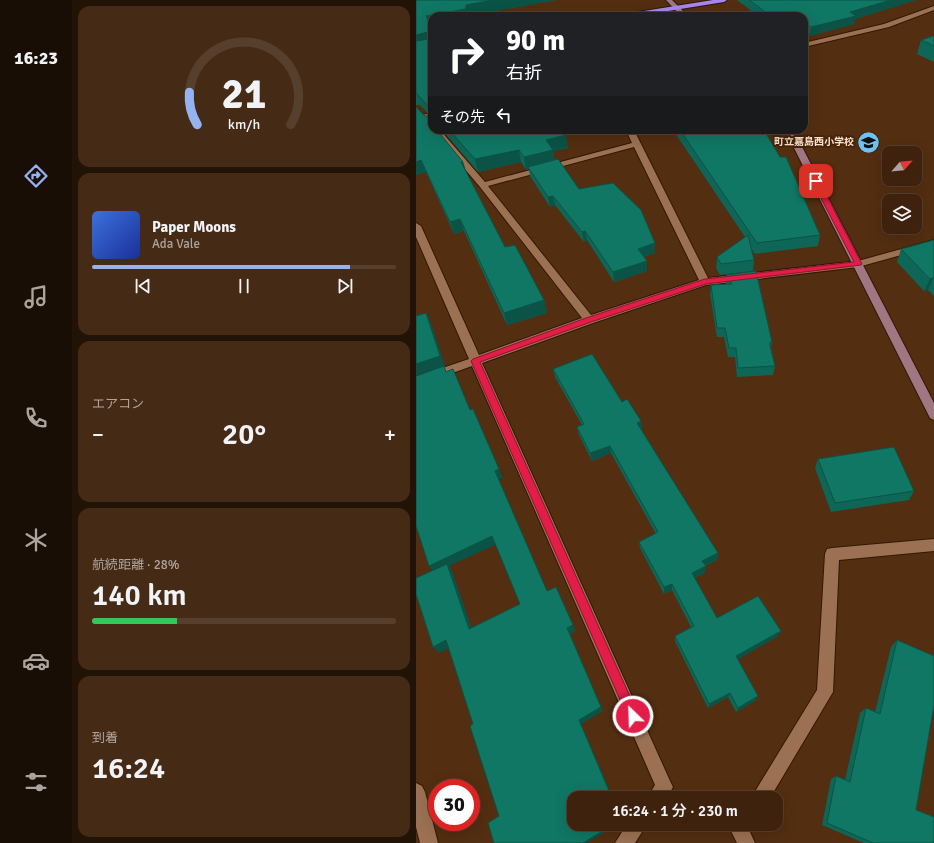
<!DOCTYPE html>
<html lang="ja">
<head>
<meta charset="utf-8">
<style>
	:root { --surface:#3e220d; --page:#452a16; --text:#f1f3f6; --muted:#ada49d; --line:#573f2e; --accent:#95b2f1 }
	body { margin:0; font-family:Signika,"Noto Sans JP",sans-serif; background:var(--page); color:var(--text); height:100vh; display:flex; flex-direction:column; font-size:15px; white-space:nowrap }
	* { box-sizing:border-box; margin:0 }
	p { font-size:13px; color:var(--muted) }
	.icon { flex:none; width:22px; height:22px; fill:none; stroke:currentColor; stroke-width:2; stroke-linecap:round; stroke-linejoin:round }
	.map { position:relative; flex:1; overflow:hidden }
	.panel { display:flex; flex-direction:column; gap:6px; padding:6px; background:#221307; width:344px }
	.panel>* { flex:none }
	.hud { position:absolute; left:12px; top:12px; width:380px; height:122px; border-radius:12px; box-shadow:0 4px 16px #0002,0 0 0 1px var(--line); background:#202124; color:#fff; overflow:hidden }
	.needle { width:26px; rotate:63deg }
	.fabs { position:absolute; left:466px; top:146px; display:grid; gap:8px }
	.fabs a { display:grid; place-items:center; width:40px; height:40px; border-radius:8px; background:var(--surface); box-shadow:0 4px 16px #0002,0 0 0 1px var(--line); font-size:20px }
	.speed { position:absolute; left:12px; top:779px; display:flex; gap:8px; font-size:20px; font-weight:700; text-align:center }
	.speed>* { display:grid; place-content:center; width:52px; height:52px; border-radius:50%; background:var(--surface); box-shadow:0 4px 16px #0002,0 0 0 1px var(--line); line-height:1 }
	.speed .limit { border:6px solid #d22; background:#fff; color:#111 }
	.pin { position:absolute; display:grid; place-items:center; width:34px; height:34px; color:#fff; margin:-17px; border-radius:8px; box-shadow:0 2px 6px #0006 }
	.me { position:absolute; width:44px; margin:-22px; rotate:336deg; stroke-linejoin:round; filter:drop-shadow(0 0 3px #0008) }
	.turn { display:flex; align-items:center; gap:14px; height:84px; padding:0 12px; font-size:18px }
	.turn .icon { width:52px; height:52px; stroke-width:2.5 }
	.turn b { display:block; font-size:28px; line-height:34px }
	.then { display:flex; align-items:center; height:38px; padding:0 12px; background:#0003; gap:8px; font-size:15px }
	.big { font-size:30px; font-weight:600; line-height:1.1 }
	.panel .widget { flex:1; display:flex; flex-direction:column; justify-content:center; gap:6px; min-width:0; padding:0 14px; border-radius:12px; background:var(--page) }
	.panel .dial { align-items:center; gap:0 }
	.dial svg { height:104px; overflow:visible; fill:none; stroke:var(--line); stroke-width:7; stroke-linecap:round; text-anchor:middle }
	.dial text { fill:var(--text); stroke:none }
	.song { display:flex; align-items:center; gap:12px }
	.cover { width:48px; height:48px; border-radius:6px; background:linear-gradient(135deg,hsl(220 70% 55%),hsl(230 70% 35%)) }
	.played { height:4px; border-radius:2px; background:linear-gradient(90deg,var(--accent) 85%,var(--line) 85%) }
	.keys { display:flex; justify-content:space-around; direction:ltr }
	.heat { display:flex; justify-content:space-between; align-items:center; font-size:22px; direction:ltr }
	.charge { height:6px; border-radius:3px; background:linear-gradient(90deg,#34c759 28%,var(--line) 0) }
	.trip { position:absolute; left:151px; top:791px; width:216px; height:40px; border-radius:12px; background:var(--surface); box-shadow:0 4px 16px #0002,0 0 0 1px var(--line); font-weight:600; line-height:40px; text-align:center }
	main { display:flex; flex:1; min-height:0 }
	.tabs { display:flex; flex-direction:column; width:72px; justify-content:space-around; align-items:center; background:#190e05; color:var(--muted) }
	.tabs .icon { width:28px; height:28px }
	.tabs .selected { color:var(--accent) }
	.tabs b { font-size:18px; color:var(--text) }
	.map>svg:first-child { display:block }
</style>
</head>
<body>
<main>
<nav class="tabs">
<b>16:23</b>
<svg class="icon selected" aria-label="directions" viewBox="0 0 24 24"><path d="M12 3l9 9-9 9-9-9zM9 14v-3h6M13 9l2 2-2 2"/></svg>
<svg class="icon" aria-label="music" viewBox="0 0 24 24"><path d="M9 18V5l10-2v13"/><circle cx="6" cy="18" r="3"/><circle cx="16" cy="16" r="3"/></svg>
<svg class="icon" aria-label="phone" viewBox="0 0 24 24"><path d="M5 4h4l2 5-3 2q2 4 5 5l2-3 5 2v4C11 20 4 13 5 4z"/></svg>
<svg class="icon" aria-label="climate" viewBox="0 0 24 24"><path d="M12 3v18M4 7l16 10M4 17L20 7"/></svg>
<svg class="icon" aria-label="car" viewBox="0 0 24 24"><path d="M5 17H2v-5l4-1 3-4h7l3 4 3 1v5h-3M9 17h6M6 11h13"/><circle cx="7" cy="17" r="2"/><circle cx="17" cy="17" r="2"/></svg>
<svg class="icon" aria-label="filters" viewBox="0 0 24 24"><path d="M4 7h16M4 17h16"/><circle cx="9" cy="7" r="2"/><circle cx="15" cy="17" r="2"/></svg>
</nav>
<section class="panel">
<div class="widget dial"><svg viewBox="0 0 100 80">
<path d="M14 69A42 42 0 1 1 86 69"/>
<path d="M14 69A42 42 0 0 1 8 44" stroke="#95b2f1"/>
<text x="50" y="56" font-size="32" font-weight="700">21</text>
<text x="50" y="72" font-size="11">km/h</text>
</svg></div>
<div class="widget">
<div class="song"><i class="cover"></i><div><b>Paper Moons</b><p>Ada Vale</p></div></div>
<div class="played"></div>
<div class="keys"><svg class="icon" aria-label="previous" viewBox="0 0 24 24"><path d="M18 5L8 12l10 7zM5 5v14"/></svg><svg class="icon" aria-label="pause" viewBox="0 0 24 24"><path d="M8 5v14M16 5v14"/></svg><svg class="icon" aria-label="next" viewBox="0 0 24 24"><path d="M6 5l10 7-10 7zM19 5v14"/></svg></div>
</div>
<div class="widget"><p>エアコン</p>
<div class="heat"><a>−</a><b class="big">20°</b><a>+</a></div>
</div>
<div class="widget"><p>航続距離 · 28%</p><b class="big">140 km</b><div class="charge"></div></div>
<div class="widget"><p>到着</p><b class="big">16:24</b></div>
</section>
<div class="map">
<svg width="518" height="843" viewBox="0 0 518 843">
	<rect width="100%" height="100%" fill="#532e11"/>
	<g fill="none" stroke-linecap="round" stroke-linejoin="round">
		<defs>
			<g id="street">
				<path d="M 518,6 L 518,10 L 473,27 L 388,47 L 388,43 L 468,24 Z"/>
				<path d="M 16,113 L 16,117 L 0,120 L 0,116 Z"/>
				<path d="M 16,130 L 24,130 L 69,182 L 216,143 L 210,130 L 218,130 L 292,278 L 442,261 L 518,240 L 518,246 L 442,267 L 290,285 L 177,323 L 66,363 L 254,781 L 257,787 L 251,798 L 231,798 L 239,785 L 56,366 L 0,386 L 0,377 L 53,359 L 0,237 L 0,223 L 5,226 L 63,355 L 166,318 L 64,187 ZM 218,147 L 283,280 L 175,315 L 72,186 Z"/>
				<path d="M 518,539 L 518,551 L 423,560 L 417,692 L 354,798 L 335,798 L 401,690 L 409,554 L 411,549 L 416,548 Z"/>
				<path d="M 0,783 L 6,786 L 9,792 L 22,843 L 4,843 L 0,827 Z"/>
				<path d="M 211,824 L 231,824 L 219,843 L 199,843 Z"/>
				<path d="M 318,824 L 338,824 L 334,832 L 339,843 L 321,843 L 315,831 Z"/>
			</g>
			<g id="secondary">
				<path d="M 250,0 L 256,0 L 272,16 L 265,16 Z"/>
				<path d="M 367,130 L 375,130 L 382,139 L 518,403 L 518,420 L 514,418 L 374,140 Z"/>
			</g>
			<path id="highway" d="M 297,0 L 311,0 L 308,2 L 221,16 L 206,16 L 209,14 Z"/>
		</defs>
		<!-- street casing -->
		<use href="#street" stroke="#331803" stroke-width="2"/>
		<!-- secondary casing -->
		<use href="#secondary" stroke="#331803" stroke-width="2"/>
		<!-- highway casing -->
		<use href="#highway" stroke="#331803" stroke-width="2"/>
		<!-- street -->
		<use href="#street" fill="#9c7153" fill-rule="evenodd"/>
		<!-- secondary -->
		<use href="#secondary" fill="#9f7783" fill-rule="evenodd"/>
		<!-- highway -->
		<use href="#highway" fill="#a586f2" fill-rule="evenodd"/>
	</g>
	<!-- wall -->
	<g fill="#0e6656">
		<path d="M 0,0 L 140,0 L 52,16 L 16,16 L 16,27 L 15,27 L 16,28 L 16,130 L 47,162 L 51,174 L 89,247 L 128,300 L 131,313 L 91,325 L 48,231 L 38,234 L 10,172 L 0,175 L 0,107 L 9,116 L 13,116 L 13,115 L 4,105 L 0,105 Z"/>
		<path d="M 321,0 L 500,0 L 439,19 L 438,24 L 393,36 L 388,32 L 388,16 L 342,16 Z"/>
		<path d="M 518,36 L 518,62 L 501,54 L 505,40 Z"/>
		<path d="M 26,130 L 144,130 L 152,148 L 137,151 L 138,160 L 163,189 L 239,243 L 239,253 L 227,257 L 231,261 L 231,271 L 198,282 L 171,240 L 168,242 L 139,205 L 134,207 L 114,176 L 113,169 L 110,170 L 105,162 L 62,172 Z"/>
		<path d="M 257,130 L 348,130 L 404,235 L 402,246 L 339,254 L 335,248 L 338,260 L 337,271 L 304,275 L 300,268 L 301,257 L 329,237 Z"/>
		<path d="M 518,240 L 518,296 L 512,290 L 508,291 L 481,262 L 485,249 Z"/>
		<path d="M 310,275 L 356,342 L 355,347 L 359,366 L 357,375 L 321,377 L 319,357 L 312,357 L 308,337 L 301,337 L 294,294 L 295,285 L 310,284 Z"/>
		<path d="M 137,369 L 206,402 L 225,421 L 226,429 L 225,430 L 302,553 L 301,560 L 289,566 L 289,573 L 278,578 L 301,618 L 362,636 L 322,659 L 340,700 L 320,712 L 312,697 L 292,708 L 259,641 L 259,636 L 275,627 L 256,590 L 248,594 L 224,548 L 223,542 L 240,534 L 195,453 L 176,461 L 163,435 L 161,427 L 166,425 L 139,377 Z"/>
		<path d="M 402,459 L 498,491 L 493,500 L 415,512 L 399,468 Z"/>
		<path d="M 481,640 L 500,810 L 518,843 L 448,843 L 406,825 L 415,779 L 420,776 L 429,780 L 444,713 L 450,708 L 459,712 L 475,647 Z"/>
	</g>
	<!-- shaded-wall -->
	<g fill="#0b5346">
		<path d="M 77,0 L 140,0 L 52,16 L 16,16 L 16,27 L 13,27 L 10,16 L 50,5 Z"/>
		<path d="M 475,0 L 500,0 L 439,19 L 438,24 L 393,36 L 395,27 L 434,12 Z"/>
		<path d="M 12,32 L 16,44 L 0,47 L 0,35 Z"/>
		<path d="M 150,135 L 152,148 L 137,151 L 139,162 L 112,167 L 113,169 L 110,170 L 108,157 L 130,140 Z"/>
		<path d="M 103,150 L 105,162 L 62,172 L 59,159 Z"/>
		<path d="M 5,160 L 10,172 L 0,175 L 0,162 Z"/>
		<path d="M 45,162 L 47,162 L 51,174 Z"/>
		<path d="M 137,196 L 139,205 L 134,207 L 132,197 Z"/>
		<path d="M 44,219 L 48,231 L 38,234 L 34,222 Z"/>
		<path d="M 169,231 L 171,240 L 168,242 L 166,232 Z"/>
		<path d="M 239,243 L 239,253 L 222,258 L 222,249 Z"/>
		<path d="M 231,261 L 231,271 L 198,282 L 197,272 Z"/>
		<path d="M 517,278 L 512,290 L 508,291 L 514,279 Z"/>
		<path d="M 128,300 L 131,313 L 91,325 L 88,313 Z"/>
		<path d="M 10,313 L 15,323 L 29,366 L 0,375 L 0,364 Z"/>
		<path d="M 225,421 L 226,429 L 221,431 L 221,423 Z"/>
		<path d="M 194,446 L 195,453 L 176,461 L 174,453 Z"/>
		<path d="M 83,469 L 87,478 L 83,479 L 79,471 Z"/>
		<path d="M 76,536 L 81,544 L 33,566 L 36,571 L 58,635 L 53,629 L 18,573 L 13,566 Z"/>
		<path d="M 302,553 L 301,560 L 286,567 L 286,561 Z"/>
		<path d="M 290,566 L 289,573 L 275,580 L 276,573 Z"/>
		<path d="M 256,584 L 256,590 L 248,594 L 248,587 Z"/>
		<path d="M 157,625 L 160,631 L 154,634 L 187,711 L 165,724 L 197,798 L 196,798 L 163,720 L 151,628 Z"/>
		<path d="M 365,631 L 362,636 L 319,661 L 320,656 Z"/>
		<path d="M 30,640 L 36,646 L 23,653 L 17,647 Z"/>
		<path d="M 314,693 L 312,697 L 292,708 L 293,704 Z"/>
		<path d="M 342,696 L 340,700 L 320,712 L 322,708 Z"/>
		<path d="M 198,824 L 202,824 L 171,843 L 167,843 Z"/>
	</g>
	<!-- building -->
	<g fill="#107764" stroke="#0b5346">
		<path d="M 0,0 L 77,0 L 50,5 L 50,9 L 10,16 L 16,28 L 16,117 L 12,116 L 11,118 L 16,124 L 16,130 L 21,130 L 47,162 L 45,162 L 89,247 L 99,245 L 128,300 L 88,313 L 44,219 L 34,222 L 5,160 L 0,162 L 0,107 L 9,116 L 13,116 L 13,107 L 0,93 L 0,41 L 13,39 L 14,34 L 12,32 L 0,35 Z"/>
		<path d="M 333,0 L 475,0 L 434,12 L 440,16 L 395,27 L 388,23 L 388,16 L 355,16 Z"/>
		<path d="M 518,36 L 518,46 L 505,40 Z"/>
		<path d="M 33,130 L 144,130 L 150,135 L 130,140 L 137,150 L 108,157 L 103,150 L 59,159 Z"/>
		<path d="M 264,130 L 348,130 L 364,157 L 370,157 L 404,235 L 341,243 Z"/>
		<path d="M 142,159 L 163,189 L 197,183 L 225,210 L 239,243 L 222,249 L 231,261 L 197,272 L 169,231 L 166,232 L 137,196 L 132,197 L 112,167 Z"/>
		<path d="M 332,235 L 338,260 L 305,264 L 301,257 Z"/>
		<path d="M 518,240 L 518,278 L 517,278 L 514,279 L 485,249 Z"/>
		<path d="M 340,271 L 356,342 L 354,342 L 354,346 L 359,366 L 322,368 L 320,348 L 313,348 L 309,328 L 301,328 L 295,285 L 316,284 L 310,275 Z"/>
		<path d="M 10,313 L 24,356 L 0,364 L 0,316 Z"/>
		<path d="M 176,354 L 206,402 L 211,399 L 225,421 L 221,423 L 302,553 L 286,561 L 290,566 L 276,573 L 301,618 L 342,596 L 365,631 L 320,656 L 342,696 L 322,708 L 314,693 L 293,704 L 259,636 L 278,626 L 256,584 L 248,587 L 223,542 L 242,532 L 194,446 L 174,453 L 161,427 L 168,424 L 137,369 Z"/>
		<path d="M 28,366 L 30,372 L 37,369 L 54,410 L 57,409 L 83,469 L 79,471 L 131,591 L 140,587 L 157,625 L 151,628 L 185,707 L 163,720 L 196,798 L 158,798 L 158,824 L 198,824 L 167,843 L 78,843 L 72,823 L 83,816 L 54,726 L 57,724 L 30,640 L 17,647 L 0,594 L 0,578 L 31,564 L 53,629 L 104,604 L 76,536 L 13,566 L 0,526 L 0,376 Z"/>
		<path d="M 478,447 L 498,491 L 419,503 L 402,459 Z"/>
		<path d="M 481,640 L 518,656 L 518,705 L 500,810 L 518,817 L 518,843 L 457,843 L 411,823 L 420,776 L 434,782 L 450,708 L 464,714 Z"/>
	</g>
	<!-- route -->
	<path fill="#e11d48" stroke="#92132f" d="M 397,179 L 403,181 L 446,264 L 445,265 L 290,284 L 175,322 L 64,362 L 221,712 L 223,716 L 221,720 L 217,722 L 213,720 L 55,361 L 57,359 L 170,318 L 289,279 L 438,262 L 396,181 Z"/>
	<!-- icons -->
	<defs>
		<symbol id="school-disc" viewBox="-11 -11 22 22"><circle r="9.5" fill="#6dc2f3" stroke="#482305"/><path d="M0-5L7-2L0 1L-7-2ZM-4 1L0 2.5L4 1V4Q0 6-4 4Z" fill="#111"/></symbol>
	</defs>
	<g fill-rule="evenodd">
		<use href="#school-disc" x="440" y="130" width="25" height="25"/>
	</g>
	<g text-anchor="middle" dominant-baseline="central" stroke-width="4" stroke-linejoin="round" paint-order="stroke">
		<!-- far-poi labels -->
		<g font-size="10" font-weight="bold" fill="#fbe3d3" stroke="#482305" text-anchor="end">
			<text x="438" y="142">町立嘉島西小学校</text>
		</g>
	</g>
</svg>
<div class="fabs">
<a><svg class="needle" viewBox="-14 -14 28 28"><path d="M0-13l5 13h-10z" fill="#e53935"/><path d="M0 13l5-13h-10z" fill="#ada49d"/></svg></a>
<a><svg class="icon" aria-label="layers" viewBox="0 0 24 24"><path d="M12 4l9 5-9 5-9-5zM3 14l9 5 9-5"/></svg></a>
</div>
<div class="speed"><div class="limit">30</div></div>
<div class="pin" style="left:400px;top:181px;background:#d93025"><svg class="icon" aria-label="arrive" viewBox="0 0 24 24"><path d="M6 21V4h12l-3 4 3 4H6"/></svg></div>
<svg class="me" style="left:217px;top:716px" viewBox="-20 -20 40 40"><circle r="17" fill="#e11d48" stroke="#fff" stroke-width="3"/><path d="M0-11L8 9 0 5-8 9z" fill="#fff"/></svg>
<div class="trip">16:24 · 1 分 · 230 m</div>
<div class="hud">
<div class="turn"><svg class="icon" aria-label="right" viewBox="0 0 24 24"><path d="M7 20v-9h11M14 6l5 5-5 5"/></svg><div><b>90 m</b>右折</div></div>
<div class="then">その先<svg class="icon" aria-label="left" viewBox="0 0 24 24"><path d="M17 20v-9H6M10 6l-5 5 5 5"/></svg></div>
</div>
</div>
</main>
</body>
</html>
